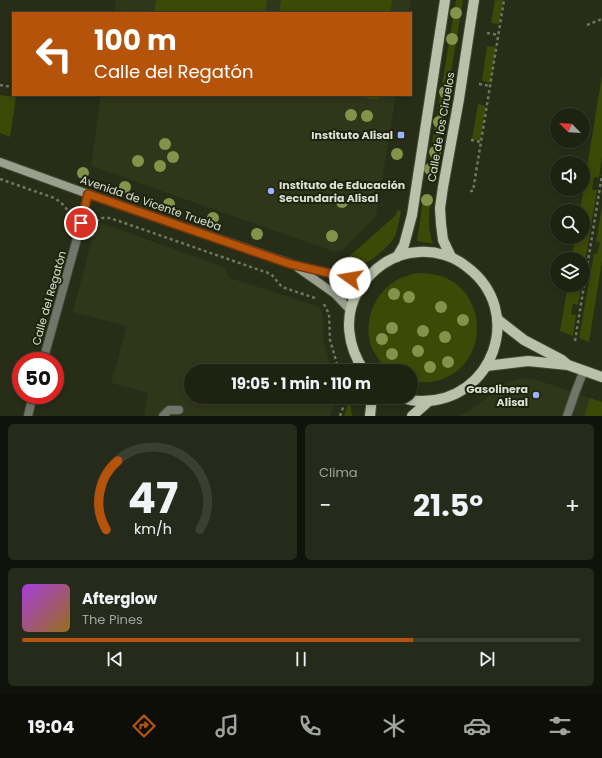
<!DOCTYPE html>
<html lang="es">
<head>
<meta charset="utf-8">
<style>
	:root { --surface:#1d2211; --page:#252a1a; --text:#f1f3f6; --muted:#a0a49f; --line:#3b3f31; --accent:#b45309 }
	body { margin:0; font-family:Poppins,sans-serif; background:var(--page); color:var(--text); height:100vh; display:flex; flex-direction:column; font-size:15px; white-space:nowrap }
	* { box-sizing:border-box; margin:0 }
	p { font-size:13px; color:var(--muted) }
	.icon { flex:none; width:22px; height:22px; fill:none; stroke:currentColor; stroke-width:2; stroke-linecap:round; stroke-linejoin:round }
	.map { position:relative; height:416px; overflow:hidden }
	.sheet { display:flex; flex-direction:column; gap:8px; padding:8px; background:#101309; flex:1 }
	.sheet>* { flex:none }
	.top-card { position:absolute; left:12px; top:12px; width:400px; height:84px; border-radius:0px; box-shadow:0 2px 6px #0003,0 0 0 1px var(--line); background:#b45309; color:#fff; overflow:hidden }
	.needle { width:26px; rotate:294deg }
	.buttons { position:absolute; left:550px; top:108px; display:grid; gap:8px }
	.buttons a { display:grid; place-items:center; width:40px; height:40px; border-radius:50%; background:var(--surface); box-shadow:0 2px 6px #0003,0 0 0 1px var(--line); font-size:20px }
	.speed { position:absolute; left:12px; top:352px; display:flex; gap:8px; font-size:20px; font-weight:700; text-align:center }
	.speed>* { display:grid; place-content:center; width:52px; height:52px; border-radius:50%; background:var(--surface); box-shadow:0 2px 6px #0003,0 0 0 1px var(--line); line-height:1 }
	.speed .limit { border:6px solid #d22; background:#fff; color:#111 }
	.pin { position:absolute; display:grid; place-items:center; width:34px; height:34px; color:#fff; margin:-17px; border:2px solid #fff; border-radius:50%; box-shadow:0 1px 4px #0007 }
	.me { position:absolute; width:44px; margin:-22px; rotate:283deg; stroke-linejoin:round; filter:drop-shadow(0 0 3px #0008) }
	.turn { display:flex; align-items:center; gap:14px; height:84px; padding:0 16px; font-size:18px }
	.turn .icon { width:52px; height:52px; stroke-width:2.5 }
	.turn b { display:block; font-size:28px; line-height:34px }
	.big { font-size:30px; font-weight:700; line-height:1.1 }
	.sheet .tile { flex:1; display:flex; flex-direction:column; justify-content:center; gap:6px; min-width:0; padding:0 14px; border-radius:6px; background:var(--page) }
	.sheet .dial { align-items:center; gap:0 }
	.dial svg { height:104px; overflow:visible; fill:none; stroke:var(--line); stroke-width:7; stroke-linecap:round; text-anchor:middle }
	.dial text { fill:var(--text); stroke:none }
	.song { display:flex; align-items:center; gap:12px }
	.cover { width:48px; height:48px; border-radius:6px; background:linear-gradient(135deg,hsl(280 70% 55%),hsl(40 70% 35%)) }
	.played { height:4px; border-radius:2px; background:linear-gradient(90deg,var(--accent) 70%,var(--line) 70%) }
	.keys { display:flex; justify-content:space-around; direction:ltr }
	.heat { display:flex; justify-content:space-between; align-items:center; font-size:22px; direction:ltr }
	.sheet .tiles { flex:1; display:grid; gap:8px; grid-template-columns:1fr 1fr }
	.tile:last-child { grid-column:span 2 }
	.trip { position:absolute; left:184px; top:364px; width:234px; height:40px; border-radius:20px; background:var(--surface); box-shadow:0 2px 6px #0003,0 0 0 1px var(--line); font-weight:700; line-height:40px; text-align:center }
	.tab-bar { display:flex; height:64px; justify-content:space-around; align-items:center; background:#0c0e07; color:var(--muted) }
	.tab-bar .icon { width:28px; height:28px }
	.tab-bar .selected { color:var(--accent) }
	.tab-bar b { font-size:18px; color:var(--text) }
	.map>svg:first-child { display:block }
</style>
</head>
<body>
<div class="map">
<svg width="602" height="416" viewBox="0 0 602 416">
	<rect width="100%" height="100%" fill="#272d17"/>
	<!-- built -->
	<g fill="#30361a">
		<path d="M 116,0 L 411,0 L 409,13 L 114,13 Z"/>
		<path d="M 101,95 L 396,95 L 376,216 L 343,249 L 335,252 L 91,166 Z"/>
		<path d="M 101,223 L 224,267 L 230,278 L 317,306 L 321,310 L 323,317 L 323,338 L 328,358 L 332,371 L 191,371 L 191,397 L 337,397 L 330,416 L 144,416 L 148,393 L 111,383 L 127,326 L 73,312 L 95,227 Z"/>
		<path d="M 521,378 L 534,379 L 590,398 L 584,416 L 457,416 L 465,413 L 480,403 L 496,390 L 508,382 Z"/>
	</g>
	<!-- green -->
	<g fill="#3d4906">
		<path d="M 156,0 L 267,0 L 265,13 L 154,13 Z"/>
		<path d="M 281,0 L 392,0 L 390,13 L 279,13 Z"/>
		<path d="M 456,0 L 463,0 L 434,175 L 427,174 Z"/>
		<path d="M 495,0 L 503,0 L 499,24 L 491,23 Z"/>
		<path d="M 487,46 L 496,47 L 490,83 L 482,81 Z"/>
		<path d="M 602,75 L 602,157 L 599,177 L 594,177 L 592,190 L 597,190 L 583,274 L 583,259 L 572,259 L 575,237 L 583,237 L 583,211 L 580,211 Z"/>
		<path d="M 0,95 L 16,97 L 10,137 L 0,133 Z"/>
		<path d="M 347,95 L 379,95 L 379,100 Z"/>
		<path d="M 478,104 L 486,106 L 480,141 L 472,139 Z"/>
		<path d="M 424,194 L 431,196 C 429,213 427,228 433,244 L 417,241 Z"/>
		<path d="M 602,206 L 602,261 L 589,342 L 579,338 L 594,254 L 597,254 L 600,242 L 596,242 Z"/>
		<path d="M 397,210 L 401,211 C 399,220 398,228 395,236 C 390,246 370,263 359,266 C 352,268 344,267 337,265 L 344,261 L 396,215 Z"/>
		<path d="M 417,273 C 425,273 433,274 441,276 C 486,291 490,357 447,377 C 435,383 424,383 411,381 L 411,371 L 390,371 L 388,370 C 382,364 377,358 373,350 C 362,327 372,296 394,282 C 401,277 409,275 417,273 Z"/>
		<path d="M 568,285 L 581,285 L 578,305 L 573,304 L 571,314 L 576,315 L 573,336 L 560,331 Z"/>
		<path d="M 350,398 L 352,416 L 344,416 Z"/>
		<path d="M 590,398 L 602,402 L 602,416 L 584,416 Z"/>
	</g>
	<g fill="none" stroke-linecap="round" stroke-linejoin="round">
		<defs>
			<g id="service">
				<path d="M 163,416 L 169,410 L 179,410"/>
				<path d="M 567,416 L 575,393 L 584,370"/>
			</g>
			<g id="minor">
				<path d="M 43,361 L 78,235 L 88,194"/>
				<path d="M 28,416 L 33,395"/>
			</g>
			<g id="secondary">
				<path d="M 0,162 L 88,194 L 295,265 L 364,281"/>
				<path d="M 298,268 L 335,294 L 351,311"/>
			</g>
			<g id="primary">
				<path d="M 397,257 L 404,245 L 412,215 L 445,0"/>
				<path d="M 451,257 L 443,240 L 441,224 L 440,208 L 443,187 L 459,99 L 474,0"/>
				<path d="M 497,319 L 524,340 L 562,360 L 568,365"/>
				<path d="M 486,366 L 528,361 L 568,365 L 602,377"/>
				<path d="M 364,371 C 348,347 343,317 358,291 C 371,269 393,253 419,252 C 436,251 454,256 467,267 C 526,311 493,403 420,401 C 412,401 406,399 399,397"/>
				<path d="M 370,416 L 372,397"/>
				<path d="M 412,416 L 429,401"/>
			</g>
		</defs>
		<!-- service casing -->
		<use href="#service" stroke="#444a35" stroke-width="10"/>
		<!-- minor casing -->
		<use href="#minor" stroke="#444a35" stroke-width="10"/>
		<!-- secondary casing -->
		<use href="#secondary" stroke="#444a35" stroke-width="10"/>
		<!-- primary casing -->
		<use href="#primary" stroke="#444a35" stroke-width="12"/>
		<!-- path -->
		<g stroke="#707663" stroke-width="2.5" stroke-dasharray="3 3" stroke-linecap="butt">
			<path d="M 587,25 L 602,19"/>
			<path d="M 487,33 L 499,35"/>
			<path d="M 479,84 L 490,86"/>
			<path d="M 0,85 L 13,87"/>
			<path d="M 471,140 L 481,142"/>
			<path d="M 0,179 L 54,198 C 61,202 65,206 69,213"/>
			<path d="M 470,191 L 473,191 L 504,0"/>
			<path d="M 96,221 L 102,218 L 110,218 L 271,274 L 282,287 L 315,298"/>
			<path d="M 324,304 L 329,314 L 330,340 L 339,371"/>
			<path d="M 575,341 L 602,175"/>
			<path d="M 340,416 L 347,397"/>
		</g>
		<!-- service -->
		<use href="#service" stroke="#72756a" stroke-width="8"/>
		<!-- minor -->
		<use href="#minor" stroke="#72756a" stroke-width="8"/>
		<!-- secondary -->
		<use href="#secondary" stroke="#9a9f8e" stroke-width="8"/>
		<!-- primary -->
		<use href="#primary" stroke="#bac0a9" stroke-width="10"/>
	</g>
	<!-- trees -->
	<g fill="#83944a">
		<circle cx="456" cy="13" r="6"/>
		<circle cx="452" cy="39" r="6"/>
		<circle cx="445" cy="92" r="6"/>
		<circle cx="351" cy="115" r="6"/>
		<circle cx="367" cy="116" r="6"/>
		<circle cx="439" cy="122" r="6"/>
		<circle cx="165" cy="144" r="6"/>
		<circle cx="435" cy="152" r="6"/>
		<circle cx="397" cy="154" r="6"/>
		<circle cx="173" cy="157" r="6"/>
		<circle cx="138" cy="161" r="6"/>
		<circle cx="160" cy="166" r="6"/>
		<circle cx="430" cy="169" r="6"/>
		<circle cx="83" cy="173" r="6"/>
		<circle cx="125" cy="187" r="6"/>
		<circle cx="427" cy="200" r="6"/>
		<circle cx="342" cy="202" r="6"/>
		<circle cx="169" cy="204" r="6"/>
		<circle cx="213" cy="218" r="6"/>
		<circle cx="257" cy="234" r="6"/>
		<circle cx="332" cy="236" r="6"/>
		<circle cx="394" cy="294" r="6"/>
		<circle cx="409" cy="297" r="6"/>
		<circle cx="441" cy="307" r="6"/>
		<circle cx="463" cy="320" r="6"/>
		<circle cx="392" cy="328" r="6"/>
		<circle cx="423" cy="331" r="6"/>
		<circle cx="445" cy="337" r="6"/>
		<circle cx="382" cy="339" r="6"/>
		<circle cx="418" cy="351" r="6"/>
		<circle cx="392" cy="354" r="6"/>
		<circle cx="448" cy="362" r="6"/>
		<circle cx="430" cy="367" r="6"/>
	</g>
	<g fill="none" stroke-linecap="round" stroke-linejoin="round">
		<defs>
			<path id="route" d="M 81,223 L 88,194 L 290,264 L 350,278"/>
		</defs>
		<!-- route casing -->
		<use href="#route" stroke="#753606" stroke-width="10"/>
		<!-- route -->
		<use href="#route" stroke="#b45309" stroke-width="7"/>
	</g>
	<!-- markers -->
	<g fill="#9cb4fd" stroke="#1e230e" stroke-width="1.5">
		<rect x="397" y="131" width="8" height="8" rx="2"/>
		<circle cx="271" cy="191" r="4"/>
		<circle cx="536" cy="395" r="4"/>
	</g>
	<g text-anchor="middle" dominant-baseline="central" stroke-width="4" stroke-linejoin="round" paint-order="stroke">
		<!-- street labels -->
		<g font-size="11" fill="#dce0d3" stroke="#1e230e">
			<text transform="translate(441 127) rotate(-80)">Calle de los Ciruelos</text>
			<text transform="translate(151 203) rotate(19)">Avenida de Vicente Trueba</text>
			<text transform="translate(49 298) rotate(-74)">Calle del Regatón</text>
		</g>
		<!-- poi labels -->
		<g font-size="11" font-weight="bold" fill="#dce0d3" stroke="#1e230e" text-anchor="end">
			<text x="393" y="135">Instituto Alisal</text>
			<text x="279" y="185" text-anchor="start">Instituto de Educación<tspan x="279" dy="13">Secundaria Alisal</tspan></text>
			<text x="528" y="389">Gasolinera<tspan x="528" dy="13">Alisal</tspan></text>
		</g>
	</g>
</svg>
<div class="buttons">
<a><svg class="needle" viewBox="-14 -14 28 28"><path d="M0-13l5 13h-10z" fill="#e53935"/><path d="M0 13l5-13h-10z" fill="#a0a49f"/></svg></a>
<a><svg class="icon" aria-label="sound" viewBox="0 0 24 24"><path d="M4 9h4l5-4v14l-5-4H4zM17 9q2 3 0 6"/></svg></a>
<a><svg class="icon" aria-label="search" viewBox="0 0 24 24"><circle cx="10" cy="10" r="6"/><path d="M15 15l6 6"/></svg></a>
<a><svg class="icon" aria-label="layers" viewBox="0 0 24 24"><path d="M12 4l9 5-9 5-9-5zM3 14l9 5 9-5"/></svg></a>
</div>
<div class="speed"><div class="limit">50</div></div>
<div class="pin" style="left:81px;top:223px;background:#d93025"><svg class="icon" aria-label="arrive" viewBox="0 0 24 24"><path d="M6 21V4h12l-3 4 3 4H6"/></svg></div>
<svg class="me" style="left:350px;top:278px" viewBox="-20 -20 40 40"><circle r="19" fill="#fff"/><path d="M0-13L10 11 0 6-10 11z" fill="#b45309"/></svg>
<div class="trip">19:05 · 1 min · 110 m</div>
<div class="top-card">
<div class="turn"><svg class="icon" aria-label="left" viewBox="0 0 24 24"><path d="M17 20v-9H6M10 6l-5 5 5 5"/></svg><div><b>100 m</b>Calle del Regatón</div></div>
</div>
</div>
<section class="sheet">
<div class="tiles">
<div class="tile dial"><svg viewBox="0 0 100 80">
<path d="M14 69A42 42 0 1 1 86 69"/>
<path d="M14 69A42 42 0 0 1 23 16" stroke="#b45309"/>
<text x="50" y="56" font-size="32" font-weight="700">47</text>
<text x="50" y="72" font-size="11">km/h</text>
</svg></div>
<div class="tile"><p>Clima</p>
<div class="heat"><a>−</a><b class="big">21.5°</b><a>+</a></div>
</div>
<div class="tile">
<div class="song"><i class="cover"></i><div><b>Afterglow</b><p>The Pines</p></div></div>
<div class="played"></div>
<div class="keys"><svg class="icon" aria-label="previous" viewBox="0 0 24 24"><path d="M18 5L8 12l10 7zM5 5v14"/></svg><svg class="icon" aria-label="pause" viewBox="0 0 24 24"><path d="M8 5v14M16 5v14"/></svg><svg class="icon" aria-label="next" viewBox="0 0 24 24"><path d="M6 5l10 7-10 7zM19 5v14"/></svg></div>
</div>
</div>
</section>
<nav class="tab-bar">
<b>19:04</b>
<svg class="icon selected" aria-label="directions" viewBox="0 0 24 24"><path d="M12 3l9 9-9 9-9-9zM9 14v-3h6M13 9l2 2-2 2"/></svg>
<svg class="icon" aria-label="music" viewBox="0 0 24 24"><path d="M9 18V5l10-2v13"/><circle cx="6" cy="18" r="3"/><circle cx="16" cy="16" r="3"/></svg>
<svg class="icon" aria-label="phone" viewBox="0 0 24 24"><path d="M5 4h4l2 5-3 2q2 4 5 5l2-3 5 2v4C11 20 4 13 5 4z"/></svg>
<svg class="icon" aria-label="climate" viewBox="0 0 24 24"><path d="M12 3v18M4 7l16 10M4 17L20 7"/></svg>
<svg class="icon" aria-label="car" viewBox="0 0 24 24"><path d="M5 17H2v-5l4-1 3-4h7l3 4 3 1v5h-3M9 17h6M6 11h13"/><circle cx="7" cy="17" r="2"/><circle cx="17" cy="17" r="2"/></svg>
<svg class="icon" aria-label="filters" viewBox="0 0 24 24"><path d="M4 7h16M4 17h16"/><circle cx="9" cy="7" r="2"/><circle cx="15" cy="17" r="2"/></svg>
</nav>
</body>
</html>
